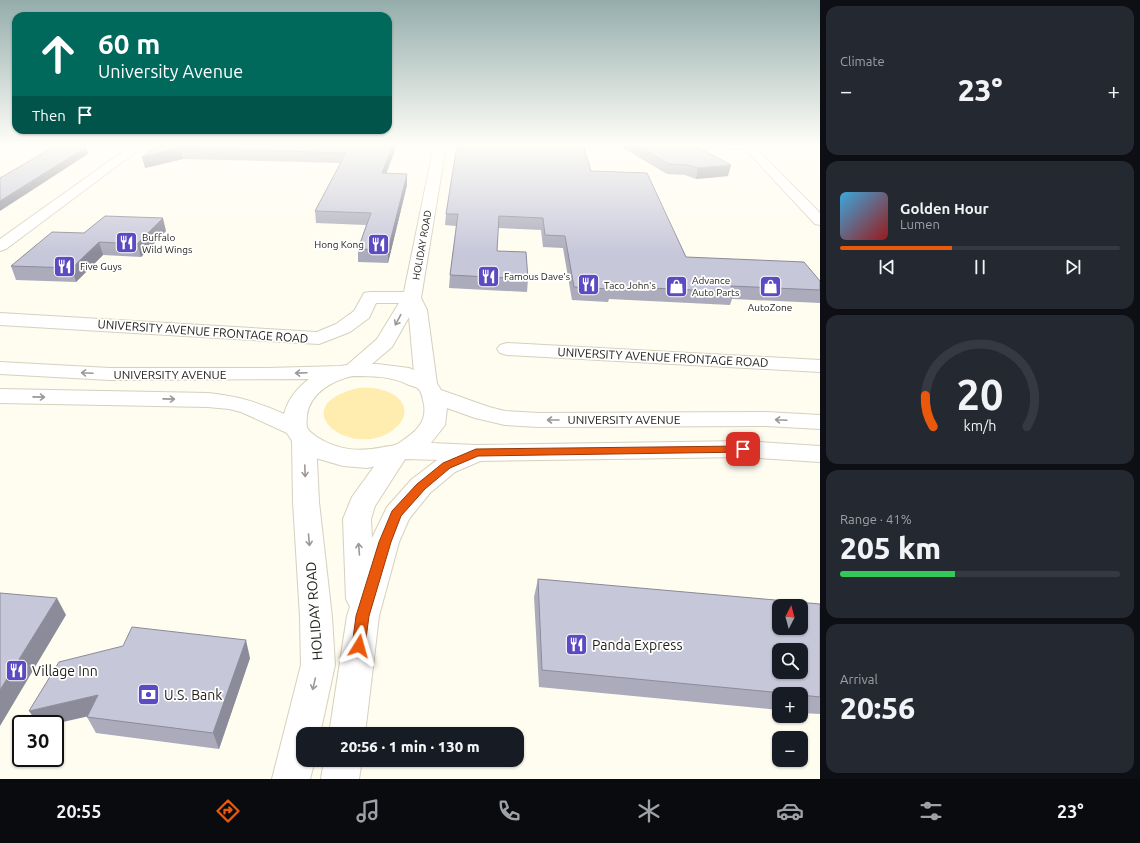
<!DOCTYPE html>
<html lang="en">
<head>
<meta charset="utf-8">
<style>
	:root { --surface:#171b24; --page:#242831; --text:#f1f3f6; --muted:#9ea1a6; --line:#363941; --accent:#ea580c }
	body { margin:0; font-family:Ubuntu,sans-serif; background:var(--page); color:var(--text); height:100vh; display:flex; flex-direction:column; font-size:15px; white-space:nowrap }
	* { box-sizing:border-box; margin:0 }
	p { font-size:13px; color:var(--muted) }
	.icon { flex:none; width:22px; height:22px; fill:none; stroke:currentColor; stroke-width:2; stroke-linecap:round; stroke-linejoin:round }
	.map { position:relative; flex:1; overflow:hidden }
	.sheet { display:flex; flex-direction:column; gap:6px; padding:6px; background:#0d0f14; width:320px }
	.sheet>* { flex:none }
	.guide { position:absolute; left:12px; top:12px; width:380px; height:122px; border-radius:12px; box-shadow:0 1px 3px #0004; background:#00695c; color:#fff; overflow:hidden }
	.needle { width:26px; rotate:6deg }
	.tools { position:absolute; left:772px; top:599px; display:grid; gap:8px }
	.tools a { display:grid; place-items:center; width:36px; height:36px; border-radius:8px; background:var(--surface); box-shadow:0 1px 3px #0004; font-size:20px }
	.speed { position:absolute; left:12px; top:715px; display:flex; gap:8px; font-size:20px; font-weight:700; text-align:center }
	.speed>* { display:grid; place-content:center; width:52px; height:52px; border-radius:50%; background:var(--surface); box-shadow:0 1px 3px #0004; line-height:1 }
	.speed .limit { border:2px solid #111; border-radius:6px; background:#fff; color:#111 }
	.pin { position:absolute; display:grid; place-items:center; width:34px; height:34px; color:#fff; margin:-17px; border-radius:8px; box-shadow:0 2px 6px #0006 }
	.me { position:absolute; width:44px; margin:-22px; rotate:8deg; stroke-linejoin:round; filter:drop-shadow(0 0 3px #0008) }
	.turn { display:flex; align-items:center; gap:14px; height:84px; padding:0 20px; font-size:18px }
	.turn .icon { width:52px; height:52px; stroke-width:2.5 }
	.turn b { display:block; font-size:28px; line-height:34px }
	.then { display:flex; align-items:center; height:38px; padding:0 20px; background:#0003; gap:8px; font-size:15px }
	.big { font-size:30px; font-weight:800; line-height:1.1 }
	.sheet .tile { flex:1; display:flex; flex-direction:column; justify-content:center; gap:6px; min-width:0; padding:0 14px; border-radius:12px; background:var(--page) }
	.sheet .dial { align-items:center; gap:0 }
	.dial svg { height:104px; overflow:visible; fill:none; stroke:var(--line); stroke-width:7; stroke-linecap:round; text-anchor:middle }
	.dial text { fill:var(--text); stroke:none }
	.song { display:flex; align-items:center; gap:12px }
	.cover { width:48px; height:48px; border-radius:6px; background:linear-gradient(135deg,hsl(200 70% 55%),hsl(0 70% 35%)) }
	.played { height:4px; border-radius:2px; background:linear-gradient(90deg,var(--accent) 40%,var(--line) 40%) }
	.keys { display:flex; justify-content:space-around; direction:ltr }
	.heat { display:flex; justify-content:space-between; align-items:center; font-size:22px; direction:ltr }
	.charge { height:6px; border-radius:3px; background:linear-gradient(90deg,#34c759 41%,var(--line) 0) }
	.trip { position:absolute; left:296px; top:727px; width:228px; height:40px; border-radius:12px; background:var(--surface); box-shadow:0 1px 3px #0004; font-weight:800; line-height:40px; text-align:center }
	.menu { display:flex; height:64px; justify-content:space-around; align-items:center; background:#090b0e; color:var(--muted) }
	.menu .icon { width:28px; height:28px }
	.menu .selected { color:var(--accent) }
	.menu b { font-size:18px; color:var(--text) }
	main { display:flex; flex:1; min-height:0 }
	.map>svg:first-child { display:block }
</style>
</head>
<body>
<main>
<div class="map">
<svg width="820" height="779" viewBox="0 0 820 779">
	<rect width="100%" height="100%" fill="#fffcf0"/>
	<!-- green -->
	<path fill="#feedae" d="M 358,388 C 366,388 374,387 382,390 C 403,395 414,414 394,429 C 354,462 280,407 358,388 Z"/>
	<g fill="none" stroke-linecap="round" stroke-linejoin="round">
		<defs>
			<g id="minor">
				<path d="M 132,145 L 145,145 L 6,249 L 0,251 L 0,239 Z"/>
				<path d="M 434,145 L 446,145 L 421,298 L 427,310 L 437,384 L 434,389 L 426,391 L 418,389 L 415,384 L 409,317 L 392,347 L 360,374 L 353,376 L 346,374 L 342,370 L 346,366 L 377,339 L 399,303 L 376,303 L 369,318 L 350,332 L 319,344 L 0,325 L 0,313 L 317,332 L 336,324 L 354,311 L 364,293 L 370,292 L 404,292 Z"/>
				<path d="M 691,145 L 753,145 L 820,213 L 820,225 L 815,224 L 745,149 L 697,148 L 693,147 Z"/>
				<path d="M 507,343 L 820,360 L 820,372 L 507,355 L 500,353 L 497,349 L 500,345 Z"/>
				<path d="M 304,432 L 313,434 L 316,440 L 319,502 L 332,617 L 335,665 L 320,734 L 303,734 L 303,760 L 315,760 L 310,779 L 272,779 L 301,665 L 300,617 L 293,502 L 292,440 L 295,434 Z"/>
				<path d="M 397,445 L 406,447 L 409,453 L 375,506 L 371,519 L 372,538 L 387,507 L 412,479 L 437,460 L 476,445 L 485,447 L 488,453 L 485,459 L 455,472 L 430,493 L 409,519 L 399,542 L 379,616 L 365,734 L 329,734 L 347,616 L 350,607 L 346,599 L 343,519 L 352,497 L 388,447 Z"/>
				<path d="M 324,760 L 362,760 L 359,779 L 321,779 Z"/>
			</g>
			<path id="major" d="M 0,362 L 110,368 L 268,368 L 340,366 L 353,364 L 377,364 L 409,368 L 434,379 L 441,390 L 489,407 L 505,411 L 539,413 L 766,412 L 820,415 L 820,429 L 766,426 L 539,427 L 505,425 L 475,418 L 447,408 L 445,425 L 431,443 L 476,445 L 743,441 L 820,446 L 820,462 L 743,457 L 476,461 L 405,459 L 367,468 L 343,466 L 312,457 L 295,446 L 287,433 L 241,412 L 229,409 L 208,407 L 0,403 L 0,389 L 208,393 C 237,396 258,402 284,414 C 288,399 297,388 309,379 L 110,380 L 0,374 ZM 353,376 C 373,376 391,376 409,385 C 412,386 416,387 418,388 C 422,392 423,400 424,405 C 427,424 413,434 399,443 C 395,446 389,446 384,447 C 360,452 339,451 317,437 C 314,435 308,431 307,427 C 306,424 307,418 307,415 C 310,393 333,380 353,376 Z"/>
		</defs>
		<!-- minor casing -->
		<use href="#minor" stroke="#d5d1bd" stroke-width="2"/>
		<!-- major casing -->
		<use href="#major" stroke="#d5d1bd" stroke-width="2"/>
		<!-- minor -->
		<use href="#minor" fill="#fff" fill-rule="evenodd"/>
		<!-- major -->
		<use href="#major" fill="#fff" fill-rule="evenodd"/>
	</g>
	<!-- wall -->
	<g fill="#ababbb">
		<path d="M 158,145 L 397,145 L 386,173 L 407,174 L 407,185 L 388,263 L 358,262 L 358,249 L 366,225 L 316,223 L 315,211 L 340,163 L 183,159 L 145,168 Z"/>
		<path d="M 618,145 L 693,145 L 728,176 L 696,179 L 685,175 L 667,174 Z"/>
		<path d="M 591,171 L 686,257 L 820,281 L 820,303 L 732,299 L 730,305 L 609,299 L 608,302 L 572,300 L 563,248 L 543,247 L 541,230 L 498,228 L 497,251 L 528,279 L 527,292 L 449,288 L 450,275 L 456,226 L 445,225 L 446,214 Z"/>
		<path d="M 166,231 L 141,257 L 103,255 L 76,282 L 16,280 L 11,266 L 84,233 Z"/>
		<path d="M 538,579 L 820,604 L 820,714 L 801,713 L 801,694 L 779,694 L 779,710 L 539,687 L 534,597 Z"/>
		<path d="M 250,658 L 219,749 L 96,733 L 87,717 L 87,716 Z"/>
	</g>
	<!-- shaded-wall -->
	<g fill="#8b8b99">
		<path d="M 393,145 L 397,145 L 382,185 L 382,173 Z"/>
		<path d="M 86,147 L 88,154 L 0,211 L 0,201 Z"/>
		<path d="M 181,148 L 183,159 L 145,168 L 142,157 Z"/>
		<path d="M 731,165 L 728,176 L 696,179 L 698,168 Z"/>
		<path d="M 407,174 L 407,185 L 388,263 L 388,250 Z"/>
		<path d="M 163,218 L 166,231 L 141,257 L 137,244 Z"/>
		<path d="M 99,242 L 103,255 L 76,282 L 72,268 Z"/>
		<path d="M 57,598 L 66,615 L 0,726 L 0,690 Z"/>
		<path d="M 246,640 L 250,658 L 219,749 L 213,733 Z"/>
		<path d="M 98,695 L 107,712 L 54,724 L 38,724 L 29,711 Z"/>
	</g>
	<!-- building -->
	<g fill="#c7c7da" stroke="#8b8b99" fill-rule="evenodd">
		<path d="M 57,145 L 84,145 L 86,147 L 0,201 L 0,178 Z"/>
		<path d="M 158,145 L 393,145 L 382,173 L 407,174 L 388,250 L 358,249 L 371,213 L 315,211 L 346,153 L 181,148 L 142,157 Z"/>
		<path d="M 457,145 L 583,145 L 591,171 L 647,173 L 686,257 L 804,262 L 820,281 L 820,290 L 731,286 L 734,292 L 610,286 L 611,289 L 574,287 L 565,236 L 545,235 L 543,218 L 499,216 L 497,251 L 526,252 L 528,279 L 450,275 L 458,214 L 446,214 Z"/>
		<path d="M 637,145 L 693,145 L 731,165 L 698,168 L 688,165 L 669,164 Z"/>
		<path d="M 105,216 L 163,218 L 137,244 L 99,242 L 72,268 L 11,266 L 52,232 L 84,233 Z"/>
		<path d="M 538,579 L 820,604 L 820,697 L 801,695 L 801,694 L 793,694 L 542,670 ZM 779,606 L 801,606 L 801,628 L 779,628 ZM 779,650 L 801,650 L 801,672 L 779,672 Z"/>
		<path d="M 0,593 L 57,598 L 0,690 Z"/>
		<path d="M 132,627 L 246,640 L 213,733 L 87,717 L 98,695 L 29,711 L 59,662 L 123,646 Z"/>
	</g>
	<!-- one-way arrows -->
	<defs><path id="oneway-shaft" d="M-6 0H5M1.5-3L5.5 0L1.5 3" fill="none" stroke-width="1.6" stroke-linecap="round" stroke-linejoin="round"/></defs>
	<g stroke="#9a9996">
		<use href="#oneway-shaft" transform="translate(398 320) rotate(118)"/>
		<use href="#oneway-shaft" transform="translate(87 373) rotate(-177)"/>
		<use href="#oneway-shaft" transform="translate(301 373) rotate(178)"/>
		<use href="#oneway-shaft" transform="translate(39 397) rotate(1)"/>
		<use href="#oneway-shaft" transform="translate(169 399) rotate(1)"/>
		<use href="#oneway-shaft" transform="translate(553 420) rotate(180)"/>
		<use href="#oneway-shaft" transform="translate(781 420) rotate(-177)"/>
		<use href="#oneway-shaft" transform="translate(305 471) rotate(88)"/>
		<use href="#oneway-shaft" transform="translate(309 540) rotate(85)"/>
		<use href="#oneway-shaft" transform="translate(359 549) rotate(-94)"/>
		<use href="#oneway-shaft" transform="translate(314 684) rotate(103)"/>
	</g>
	<!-- sky -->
	<linearGradient id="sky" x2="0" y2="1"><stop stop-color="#94adab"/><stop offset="0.57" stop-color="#fffef8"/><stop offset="1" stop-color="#fffef8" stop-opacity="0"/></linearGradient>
	<rect width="820" height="254" fill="url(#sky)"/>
	<!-- route -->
	<path fill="#ea580c" stroke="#983908" d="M 743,446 L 748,449 L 747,452 L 478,456 L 450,468 L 425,489 L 401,516 L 391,542 L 369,616 L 365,646 L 363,650 L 359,652 L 354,650 L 352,646 L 356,616 L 379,542 L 392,511 L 417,484 L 443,463 L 476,449 Z"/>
	<!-- icons -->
	<defs>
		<symbol id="restaurant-square" viewBox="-11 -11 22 22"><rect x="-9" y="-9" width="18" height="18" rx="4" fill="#5c4ac2" stroke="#fff"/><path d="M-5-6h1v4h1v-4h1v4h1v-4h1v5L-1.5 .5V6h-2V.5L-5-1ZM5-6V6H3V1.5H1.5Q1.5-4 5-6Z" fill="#fff"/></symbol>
		<symbol id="shop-square" viewBox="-11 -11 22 22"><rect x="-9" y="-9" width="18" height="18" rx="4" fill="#5c4ac2" stroke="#fff"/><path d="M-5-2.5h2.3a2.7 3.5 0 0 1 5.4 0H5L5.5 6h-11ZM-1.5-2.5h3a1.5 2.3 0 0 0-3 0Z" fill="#fff"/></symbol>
		<symbol id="bank-square" viewBox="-11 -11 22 22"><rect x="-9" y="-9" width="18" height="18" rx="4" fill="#5c4ac2" stroke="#fff"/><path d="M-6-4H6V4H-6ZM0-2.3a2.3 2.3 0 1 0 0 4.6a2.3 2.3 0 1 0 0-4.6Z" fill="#fff"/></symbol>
	</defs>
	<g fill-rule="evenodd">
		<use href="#restaurant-square" x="114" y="230" width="25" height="25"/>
		<use href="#restaurant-square" x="366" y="232" width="25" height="25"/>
		<use href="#restaurant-square" x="52" y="254" width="25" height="25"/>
		<use href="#restaurant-square" x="476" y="264" width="25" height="25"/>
		<use href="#restaurant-square" x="576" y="272" width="25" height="25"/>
		<use href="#shop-square" x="664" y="274" width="25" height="25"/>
		<use href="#shop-square" x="758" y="274" width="25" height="25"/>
		<use href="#restaurant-square" x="564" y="632" width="25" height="25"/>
		<use href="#restaurant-square" x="4" y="658" width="25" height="25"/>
		<use href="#bank-square" x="136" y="682" width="25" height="25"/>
	</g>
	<g text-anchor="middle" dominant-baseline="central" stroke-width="3.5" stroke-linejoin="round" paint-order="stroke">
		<!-- far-poi labels -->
		<g font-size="10" fill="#1f1d16" stroke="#fff" text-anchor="start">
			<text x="142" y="237">Buffalo<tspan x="142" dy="12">Wild Wings</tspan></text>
			<text x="364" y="244" text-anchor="end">Hong Kong</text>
			<text x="80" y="266">Five Guys</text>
			<text x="504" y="276">Famous Dave's</text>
			<text x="692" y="280">Advance<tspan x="692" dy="12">Auto Parts</tspan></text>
			<text x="604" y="285">Taco John's</text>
			<text x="770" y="307" text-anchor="middle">AutoZone</text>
		</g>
		<!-- far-street labels -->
		<g font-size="10" fill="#1f1d16" stroke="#fff">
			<text transform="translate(422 245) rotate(-80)">HOLIDAY ROAD</text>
		</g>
		<!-- street labels -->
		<g font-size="12" fill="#1f1d16" stroke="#fff">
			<text transform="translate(203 331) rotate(4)">UNIVERSITY AVENUE FRONTAGE ROAD</text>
			<text transform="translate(663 357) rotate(3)">UNIVERSITY AVENUE FRONTAGE ROAD</text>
			<text x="170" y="374">UNIVERSITY AVENUE</text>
			<text x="624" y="419">UNIVERSITY AVENUE</text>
		</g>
		<!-- near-street labels -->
		<g font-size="14" fill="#1f1d16" stroke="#fff">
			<text transform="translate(314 611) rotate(-94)">HOLIDAY ROAD</text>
		</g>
		<!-- near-poi labels -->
		<g font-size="14" fill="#1f1d16" stroke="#fff" text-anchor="start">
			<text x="592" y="645">Panda Express</text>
			<text x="32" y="671">Village Inn</text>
			<text x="164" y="695">U.S. Bank</text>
		</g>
	</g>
</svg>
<div class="tools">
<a><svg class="needle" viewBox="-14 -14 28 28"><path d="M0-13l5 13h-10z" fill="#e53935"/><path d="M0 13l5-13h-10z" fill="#9ea1a6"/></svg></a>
<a><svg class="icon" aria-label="search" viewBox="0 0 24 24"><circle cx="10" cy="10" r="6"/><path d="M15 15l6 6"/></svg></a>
<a>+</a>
<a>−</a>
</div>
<div class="speed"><div class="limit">30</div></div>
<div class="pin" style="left:743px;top:449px;background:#d93025"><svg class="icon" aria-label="arrive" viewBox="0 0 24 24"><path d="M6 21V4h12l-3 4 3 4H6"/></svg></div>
<svg class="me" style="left:359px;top:646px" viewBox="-20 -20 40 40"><path d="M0-17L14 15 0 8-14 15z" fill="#ea580c" stroke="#fff" stroke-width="4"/></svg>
<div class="trip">20:56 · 1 min · 130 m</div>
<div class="guide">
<div class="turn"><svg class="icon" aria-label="ahead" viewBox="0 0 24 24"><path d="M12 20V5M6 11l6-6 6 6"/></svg><div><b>60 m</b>University Avenue</div></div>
<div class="then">Then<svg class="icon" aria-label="arrive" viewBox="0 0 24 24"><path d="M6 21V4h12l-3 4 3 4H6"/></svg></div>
</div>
</div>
<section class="sheet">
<div class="tile"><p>Climate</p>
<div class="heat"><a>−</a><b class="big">23°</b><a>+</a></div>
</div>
<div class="tile">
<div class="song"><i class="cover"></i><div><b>Golden Hour</b><p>Lumen</p></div></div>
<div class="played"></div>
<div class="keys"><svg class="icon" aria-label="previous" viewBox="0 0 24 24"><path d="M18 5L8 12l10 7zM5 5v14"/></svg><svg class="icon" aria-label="pause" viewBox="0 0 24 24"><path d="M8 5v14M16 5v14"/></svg><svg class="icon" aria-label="next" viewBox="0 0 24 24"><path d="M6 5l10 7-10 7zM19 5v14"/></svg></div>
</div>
<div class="tile dial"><svg viewBox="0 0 100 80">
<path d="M14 69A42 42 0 1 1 86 69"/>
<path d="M14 69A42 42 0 0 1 8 45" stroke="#ea580c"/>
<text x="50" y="56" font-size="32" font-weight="700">20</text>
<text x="50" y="72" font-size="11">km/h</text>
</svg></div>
<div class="tile"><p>Range · 41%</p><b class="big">205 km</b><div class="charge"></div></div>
<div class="tile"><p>Arrival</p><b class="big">20:56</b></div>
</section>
</main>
<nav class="menu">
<b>20:55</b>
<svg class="icon selected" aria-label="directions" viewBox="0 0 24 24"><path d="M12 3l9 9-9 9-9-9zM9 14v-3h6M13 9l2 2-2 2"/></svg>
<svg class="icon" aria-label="music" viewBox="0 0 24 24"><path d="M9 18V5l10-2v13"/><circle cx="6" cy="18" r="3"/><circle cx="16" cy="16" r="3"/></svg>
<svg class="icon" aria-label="phone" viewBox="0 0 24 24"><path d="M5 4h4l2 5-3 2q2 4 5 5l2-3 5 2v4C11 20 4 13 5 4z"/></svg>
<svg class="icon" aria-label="climate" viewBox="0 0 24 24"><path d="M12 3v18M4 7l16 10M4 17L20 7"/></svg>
<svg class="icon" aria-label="car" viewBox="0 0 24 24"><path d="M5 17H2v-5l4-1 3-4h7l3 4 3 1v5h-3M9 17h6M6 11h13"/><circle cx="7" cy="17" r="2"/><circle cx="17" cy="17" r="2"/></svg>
<svg class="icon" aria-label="filters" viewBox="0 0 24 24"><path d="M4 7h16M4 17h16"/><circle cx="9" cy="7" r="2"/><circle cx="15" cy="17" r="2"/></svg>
<b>23°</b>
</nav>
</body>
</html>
